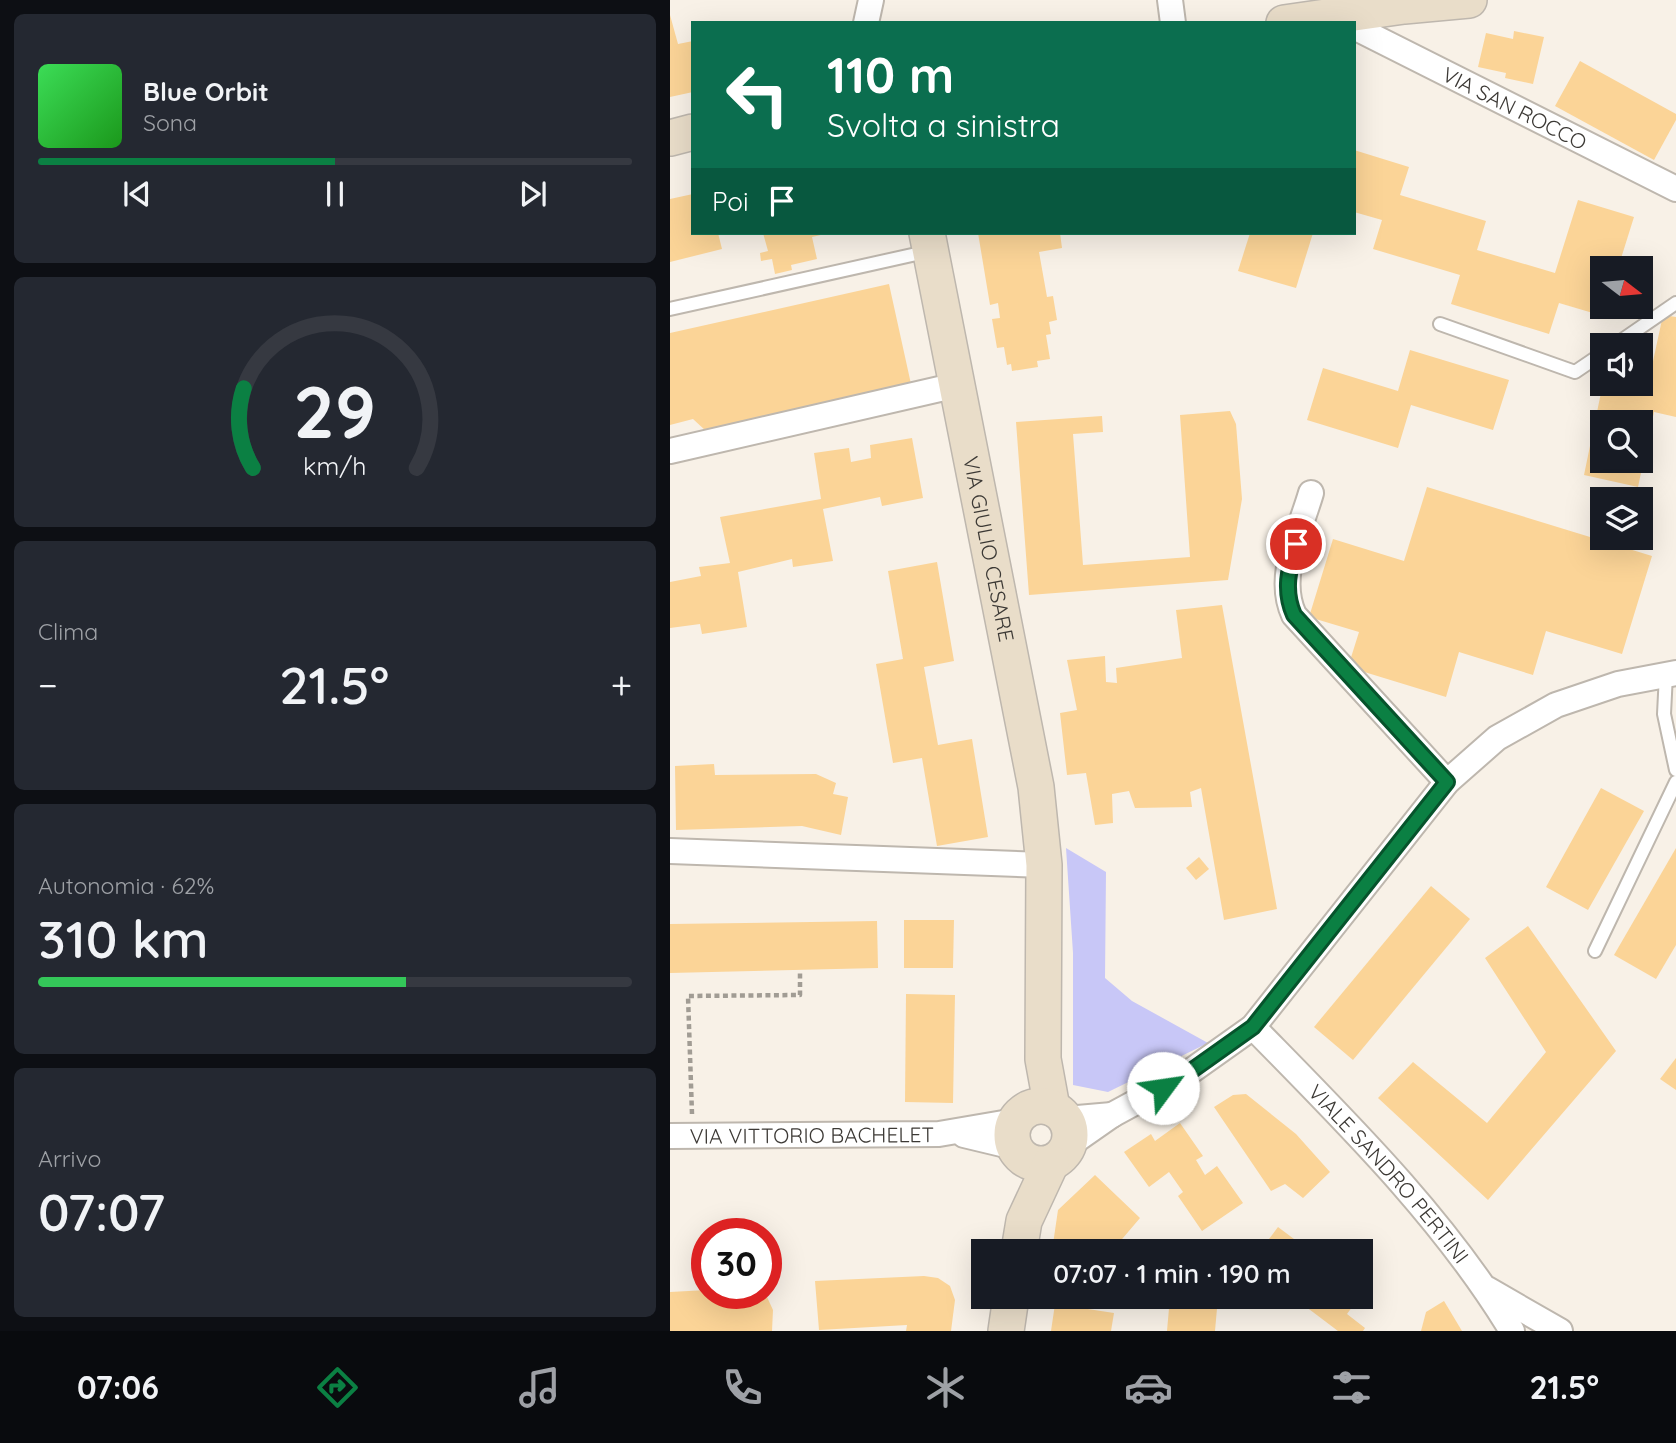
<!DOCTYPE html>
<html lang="it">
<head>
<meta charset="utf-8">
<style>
	:root { --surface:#171b24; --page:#242831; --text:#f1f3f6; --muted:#9ea1a6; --line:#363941; --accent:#0b8043 }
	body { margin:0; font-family:Quicksand,sans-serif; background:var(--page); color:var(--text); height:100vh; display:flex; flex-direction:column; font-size:26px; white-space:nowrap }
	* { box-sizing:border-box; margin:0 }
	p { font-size:23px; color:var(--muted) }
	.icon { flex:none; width:38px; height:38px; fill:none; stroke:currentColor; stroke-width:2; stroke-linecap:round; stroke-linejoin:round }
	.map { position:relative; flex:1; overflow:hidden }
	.side { display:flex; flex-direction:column; gap:14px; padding:14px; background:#0d0f14; width:670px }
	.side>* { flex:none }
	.top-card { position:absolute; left:21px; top:21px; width:665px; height:214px; border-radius:0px; box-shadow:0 7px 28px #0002; background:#0b6e4f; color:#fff; overflow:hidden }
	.needle { width:46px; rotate:106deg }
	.controls { position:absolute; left:920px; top:256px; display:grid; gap:14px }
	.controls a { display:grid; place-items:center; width:63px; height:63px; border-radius:0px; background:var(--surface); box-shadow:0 7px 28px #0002; font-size:35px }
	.speed { position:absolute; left:21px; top:1218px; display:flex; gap:14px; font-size:35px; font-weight:700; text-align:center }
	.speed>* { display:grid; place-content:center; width:91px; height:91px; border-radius:50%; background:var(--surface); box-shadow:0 7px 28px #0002; line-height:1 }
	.speed .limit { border:10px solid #d22; background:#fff; color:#111 }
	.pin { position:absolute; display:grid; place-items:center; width:60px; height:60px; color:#fff; margin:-30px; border:4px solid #fff; border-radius:50%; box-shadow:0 2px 7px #0007 }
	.me { position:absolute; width:77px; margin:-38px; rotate:59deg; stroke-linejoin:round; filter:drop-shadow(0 0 5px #0008) }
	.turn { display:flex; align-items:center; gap:24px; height:147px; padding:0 21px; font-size:32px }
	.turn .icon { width:91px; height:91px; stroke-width:2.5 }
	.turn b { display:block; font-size:49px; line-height:60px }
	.then { display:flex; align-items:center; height:66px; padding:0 21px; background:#0003; gap:14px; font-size:26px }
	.big { font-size:52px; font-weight:600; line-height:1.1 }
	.side .widget { flex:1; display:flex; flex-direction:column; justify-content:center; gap:10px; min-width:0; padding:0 24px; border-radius:10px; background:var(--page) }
	.side .dial { align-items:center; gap:0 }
	.dial svg { height:182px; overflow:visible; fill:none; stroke:var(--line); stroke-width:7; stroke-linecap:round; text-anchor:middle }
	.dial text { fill:var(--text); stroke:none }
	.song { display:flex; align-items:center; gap:21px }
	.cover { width:84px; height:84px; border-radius:10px; background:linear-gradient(135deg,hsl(130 70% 55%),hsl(120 70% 35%)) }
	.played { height:7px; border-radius:4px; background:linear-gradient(90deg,var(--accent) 50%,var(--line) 50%) }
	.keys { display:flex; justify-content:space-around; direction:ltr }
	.heat { display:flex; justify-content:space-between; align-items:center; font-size:38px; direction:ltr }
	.charge { height:10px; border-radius:5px; background:linear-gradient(90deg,#34c759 62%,var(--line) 0) }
	.trip { position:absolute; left:301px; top:1239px; width:402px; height:70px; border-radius:0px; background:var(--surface); box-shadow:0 7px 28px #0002; font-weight:600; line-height:70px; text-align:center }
	.menu { display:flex; height:112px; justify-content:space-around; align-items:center; background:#090b0e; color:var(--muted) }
	.menu .icon { width:49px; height:49px }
	.menu .selected { color:var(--accent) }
	.menu b { font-size:32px; color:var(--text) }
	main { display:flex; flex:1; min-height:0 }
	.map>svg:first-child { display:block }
</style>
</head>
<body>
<main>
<section class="side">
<div class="widget">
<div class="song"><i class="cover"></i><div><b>Blue Orbit</b><p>Sona</p></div></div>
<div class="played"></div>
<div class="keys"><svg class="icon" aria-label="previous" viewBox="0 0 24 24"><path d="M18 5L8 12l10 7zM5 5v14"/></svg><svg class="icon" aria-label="pause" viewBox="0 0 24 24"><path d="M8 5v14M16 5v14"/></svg><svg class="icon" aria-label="next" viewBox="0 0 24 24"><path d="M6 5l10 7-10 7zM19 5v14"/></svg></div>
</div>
<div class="widget dial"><svg viewBox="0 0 100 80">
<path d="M14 69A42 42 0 1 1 86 69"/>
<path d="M14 69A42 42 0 0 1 10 34" stroke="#0b8043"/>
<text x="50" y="56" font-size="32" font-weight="700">29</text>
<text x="50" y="72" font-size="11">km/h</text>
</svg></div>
<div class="widget"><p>Clima</p>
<div class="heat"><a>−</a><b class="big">21.5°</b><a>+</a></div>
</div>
<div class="widget"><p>Autonomia · 62%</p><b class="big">310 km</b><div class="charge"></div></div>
<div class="widget"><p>Arrivo</p><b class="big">07:07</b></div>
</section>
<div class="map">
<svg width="1006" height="1331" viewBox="0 0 1006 1331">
	<rect width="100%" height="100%" fill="#f8f1e7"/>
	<!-- green -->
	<path fill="#c8c7f7" d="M 396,848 L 436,872 L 435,978 L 462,1001 L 538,1043 L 438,1092 L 403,1085 L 403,953 Z"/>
	<!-- building -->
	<g fill="#fbd497" fill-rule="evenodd">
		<path d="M 0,15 L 8,44 L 23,41 L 23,92 L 0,97 Z"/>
		<path d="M 844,31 L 874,37 L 863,84 L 835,78 L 836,73 L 808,67 L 816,33 L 843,39 Z"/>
		<path d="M 910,61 L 1006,114 L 1006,120 L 984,160 L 885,106 Z"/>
		<path d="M 684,150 L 739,167 L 730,195 L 816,221 L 807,250 L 885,273 L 908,200 L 964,217 L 948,268 L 933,268 L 933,306 L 936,306 L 933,316 L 889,303 L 879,334 L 781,304 L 790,275 L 703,249 L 712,220 L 684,212 Z"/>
		<path d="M 23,194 L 23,233 L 48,233 L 52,249 L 0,262 L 0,199 Z"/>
		<path d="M 93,233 L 155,233 L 155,234 L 142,237 L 147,259 L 121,265 L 122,270 L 105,274 L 102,259 L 91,261 L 90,253 L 98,251 Z"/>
		<path d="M 308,233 L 390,233 L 392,248 L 369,252 L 377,297 L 383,296 L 387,320 L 379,322 L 381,334 L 376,335 L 380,359 L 367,361 L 368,367 L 342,371 L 341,364 L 337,365 L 334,347 L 327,348 L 322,319 L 330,318 L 328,303 L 320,305 Z"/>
		<path d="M 580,233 L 643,233 L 626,288 L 568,271 Z"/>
		<path d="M 219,284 L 241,384 L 36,431 L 23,419 L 0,425 L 0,333 Z"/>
		<path d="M 993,315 L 1006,317 L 1006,417 L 984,412 L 968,487 L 914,475 L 933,383 L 950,383 L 977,389 ZM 933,422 L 971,422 L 971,460 L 933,460 Z"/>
		<path d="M 740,350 L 839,380 L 823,430 L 741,405 L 728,448 L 637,420 L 653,368 L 728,391 Z"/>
		<path d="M 560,411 L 566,424 L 572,499 L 558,580 L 359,595 L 346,422 L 432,416 L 433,432 L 403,434 L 413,565 L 520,557 L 510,415 Z"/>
		<path d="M 242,438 L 253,498 L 212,506 L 210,497 L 153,509 L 163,561 L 123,567 L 122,559 L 68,572 L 77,627 L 32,634 L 30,624 L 0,628 L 0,582 L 31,576 L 29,567 L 60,563 L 50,517 L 151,499 L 144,453 L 179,448 L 181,462 L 201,458 L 200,445 Z"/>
		<path d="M 757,487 L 982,556 L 952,654 L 876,631 L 863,675 L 789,652 L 776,697 L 678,667 L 689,632 L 639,617 L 663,539 L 734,561 Z"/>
		<path d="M 267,562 L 284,661 L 254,667 L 268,745 L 302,739 L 318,837 L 267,846 L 252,758 L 223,763 L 206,664 L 233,659 L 218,571 Z"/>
		<path d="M 552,605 L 607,909 L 554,920 L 531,788 L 520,792 L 522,807 L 465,808 L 459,791 L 442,794 L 443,823 L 425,825 L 416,773 L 397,775 L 390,713 L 407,710 L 397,660 L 435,656 L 436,682 L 447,683 L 446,668 L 512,658 L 506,610 Z"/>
		<path d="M 44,764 L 45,775 L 146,774 L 166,783 L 163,794 L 178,797 L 171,835 L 132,826 L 6,830 L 5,766 Z"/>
		<path d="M 931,788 L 974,811 L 918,910 L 876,887 Z"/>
		<path d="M 1006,848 L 1006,945 L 986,979 L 944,955 Z"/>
		<path d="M 529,857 L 539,869 L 526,880 L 516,868 Z"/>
		<path d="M 761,886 L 800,919 L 683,1060 L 644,1027 Z"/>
		<path d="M 234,920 L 284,920 L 283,968 L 234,968 Z"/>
		<path d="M 207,921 L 208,968 L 0,973 L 0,924 Z"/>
		<path d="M 858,926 L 946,1051 L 818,1200 L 708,1098 L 743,1062 L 817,1123 L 876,1052 L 815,958 Z"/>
		<path d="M 236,994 L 285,995 L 283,1103 L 235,1102 Z"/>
		<path d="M 1006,1058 L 1006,1090 L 990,1079 Z"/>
		<path d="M 576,1094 L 626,1134 L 660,1172 L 633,1198 L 615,1184 L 601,1191 L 544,1107 L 563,1095 Z"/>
		<path d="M 510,1123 L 533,1156 L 526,1160 L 535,1175 L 547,1166 L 573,1203 L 532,1231 L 508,1196 L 513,1192 L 499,1172 L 479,1187 L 454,1152 L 481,1134 L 485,1141 Z"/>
		<path d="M 425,1175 L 470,1218 L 447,1245 L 446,1251 L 382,1251 L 388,1210 Z"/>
		<path d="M 608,1227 L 640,1251 L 590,1251 Z"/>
		<path d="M 254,1276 L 268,1278 L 280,1286 L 285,1300 L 281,1331 L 236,1331 L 237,1325 L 149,1330 L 145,1281 Z"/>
		<path d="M 37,1290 L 37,1293 L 92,1293 L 97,1297 L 103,1310 L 102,1331 L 0,1331 L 0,1292 Z"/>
		<path d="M 500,1297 L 548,1297 L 545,1331 L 497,1331 Z"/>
		<path d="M 623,1297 L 683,1297 L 687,1300 L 677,1314 L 695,1328 L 693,1331 L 668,1331 Z"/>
		<path d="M 774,1301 L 792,1331 L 751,1331 L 756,1312 Z"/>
		<path d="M 385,1304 L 444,1313 L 441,1331 L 381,1331 Z"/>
	</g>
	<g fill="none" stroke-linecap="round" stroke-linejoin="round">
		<defs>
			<g id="lane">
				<path d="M 0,309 L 260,251"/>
				<path d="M 770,324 L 905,372 L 933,353"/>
				<path d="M 945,345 L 1006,303"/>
				<path d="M 996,674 L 994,714 L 1006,770"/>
				<path d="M 925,951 L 1006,782"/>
			</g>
			<g id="street">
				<path d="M 500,0 L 503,23"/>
				<path d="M 196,23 L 201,0"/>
				<path id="s1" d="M 684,27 L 1006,189"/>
				<path d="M 0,451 L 287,385"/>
				<path d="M 641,493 C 630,531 606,577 624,615 L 777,782"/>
				<path d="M 0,851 L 374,865"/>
				<path id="s2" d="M 583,1027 C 676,1122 773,1217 842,1331"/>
				<path d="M 396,1119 L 442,1115"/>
				<path d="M 294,1135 L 344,1147"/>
				<path id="s3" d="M 0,1136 L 269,1134 L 345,1121"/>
				<path d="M 399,1145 L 442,1115 L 514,1076 L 583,1027 L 777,782 L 827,738 L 886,705 L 948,684 L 1006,673"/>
				<path d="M 817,1289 L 890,1331"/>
			</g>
			<g id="secondary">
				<path d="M 614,23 L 734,6 L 799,0"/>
				<path d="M 0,138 L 23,132"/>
				<path id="s4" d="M 257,233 L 366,787 L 374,865 L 373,1059 L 382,1108"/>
				<circle cx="371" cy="1135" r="29"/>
				<path d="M 349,1251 L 354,1221 L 381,1163"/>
				<path d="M 336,1331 L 341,1297"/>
			</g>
		</defs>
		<!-- lane casing -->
		<use href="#lane" stroke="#beb7ae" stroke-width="16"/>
		<!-- street casing -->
		<use href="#street" stroke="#beb7ae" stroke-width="28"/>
		<!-- secondary casing -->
		<use href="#secondary" stroke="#beb7ae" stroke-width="38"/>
		<!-- path -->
		<path stroke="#a19c94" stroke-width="4.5" stroke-dasharray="5 3.5" stroke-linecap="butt" d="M 22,1114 L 18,996 L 130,995 L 130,970"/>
		<!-- lane -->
		<use href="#lane" stroke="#fff" stroke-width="12"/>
		<!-- street -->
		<use href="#street" stroke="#fff" stroke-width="24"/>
		<!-- secondary -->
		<use href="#secondary" stroke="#e9ddc9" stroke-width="35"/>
	</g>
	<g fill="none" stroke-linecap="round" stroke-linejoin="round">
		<defs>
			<path id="route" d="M 493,1088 L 514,1076 L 583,1027 L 777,782 L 624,615 C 613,590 619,569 626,544"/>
		</defs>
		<!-- route casing -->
		<use href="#route" stroke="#07532c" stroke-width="18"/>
		<!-- route -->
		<use href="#route" stroke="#0b8043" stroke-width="12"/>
	</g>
	<g text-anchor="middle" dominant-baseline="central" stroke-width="7" stroke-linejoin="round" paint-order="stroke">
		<!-- street labels -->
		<g font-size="21" fill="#3c3935" stroke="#f8f1e7">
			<text stroke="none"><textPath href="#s1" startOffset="180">VIA SAN ROCCO</textPath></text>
			<text stroke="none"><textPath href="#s4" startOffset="322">VIA GIULIO CESARE</textPath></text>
			<text stroke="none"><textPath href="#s3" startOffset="142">VIA VITTORIO BACHELET</textPath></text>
			<text stroke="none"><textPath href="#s2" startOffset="200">VIALE SANDRO PERTINI</textPath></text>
		</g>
	</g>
</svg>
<div class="controls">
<a><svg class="needle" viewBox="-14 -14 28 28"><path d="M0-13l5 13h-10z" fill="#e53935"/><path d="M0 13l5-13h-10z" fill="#9ea1a6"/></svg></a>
<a><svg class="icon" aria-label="sound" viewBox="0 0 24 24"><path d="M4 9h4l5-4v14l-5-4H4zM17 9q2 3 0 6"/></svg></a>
<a><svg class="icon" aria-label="search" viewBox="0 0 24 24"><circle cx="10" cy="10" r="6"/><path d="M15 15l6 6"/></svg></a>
<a><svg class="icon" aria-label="layers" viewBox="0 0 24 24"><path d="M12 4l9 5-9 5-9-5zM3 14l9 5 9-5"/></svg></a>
</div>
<div class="speed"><div class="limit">30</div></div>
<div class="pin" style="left:626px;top:544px;background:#d93025"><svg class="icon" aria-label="arrive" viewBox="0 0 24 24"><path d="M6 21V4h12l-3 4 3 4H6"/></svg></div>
<svg class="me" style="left:493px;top:1088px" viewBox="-20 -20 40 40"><circle r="19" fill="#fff"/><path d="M0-13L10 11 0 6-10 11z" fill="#0b8043"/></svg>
<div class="trip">07:07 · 1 min · 190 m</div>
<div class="top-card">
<div class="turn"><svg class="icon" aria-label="left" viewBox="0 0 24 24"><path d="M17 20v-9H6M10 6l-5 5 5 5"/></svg><div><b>110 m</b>Svolta a sinistra</div></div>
<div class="then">Poi<svg class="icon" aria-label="arrive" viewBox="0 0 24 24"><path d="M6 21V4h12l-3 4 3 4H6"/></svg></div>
</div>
</div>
</main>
<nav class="menu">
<b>07:06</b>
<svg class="icon selected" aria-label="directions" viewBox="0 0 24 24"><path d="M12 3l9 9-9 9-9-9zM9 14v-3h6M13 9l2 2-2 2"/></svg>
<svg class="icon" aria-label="music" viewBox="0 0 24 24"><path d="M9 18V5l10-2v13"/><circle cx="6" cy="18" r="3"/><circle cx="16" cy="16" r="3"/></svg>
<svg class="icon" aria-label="phone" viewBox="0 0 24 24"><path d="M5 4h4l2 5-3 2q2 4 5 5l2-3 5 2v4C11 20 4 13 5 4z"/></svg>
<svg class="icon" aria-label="climate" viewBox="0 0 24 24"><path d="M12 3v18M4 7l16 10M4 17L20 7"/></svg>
<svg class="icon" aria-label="car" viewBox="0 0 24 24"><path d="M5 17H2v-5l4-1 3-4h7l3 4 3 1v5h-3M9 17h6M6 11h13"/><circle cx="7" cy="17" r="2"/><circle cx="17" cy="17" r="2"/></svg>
<svg class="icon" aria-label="filters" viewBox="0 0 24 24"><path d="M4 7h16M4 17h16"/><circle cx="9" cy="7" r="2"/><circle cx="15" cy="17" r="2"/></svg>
<b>21.5°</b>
</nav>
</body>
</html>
